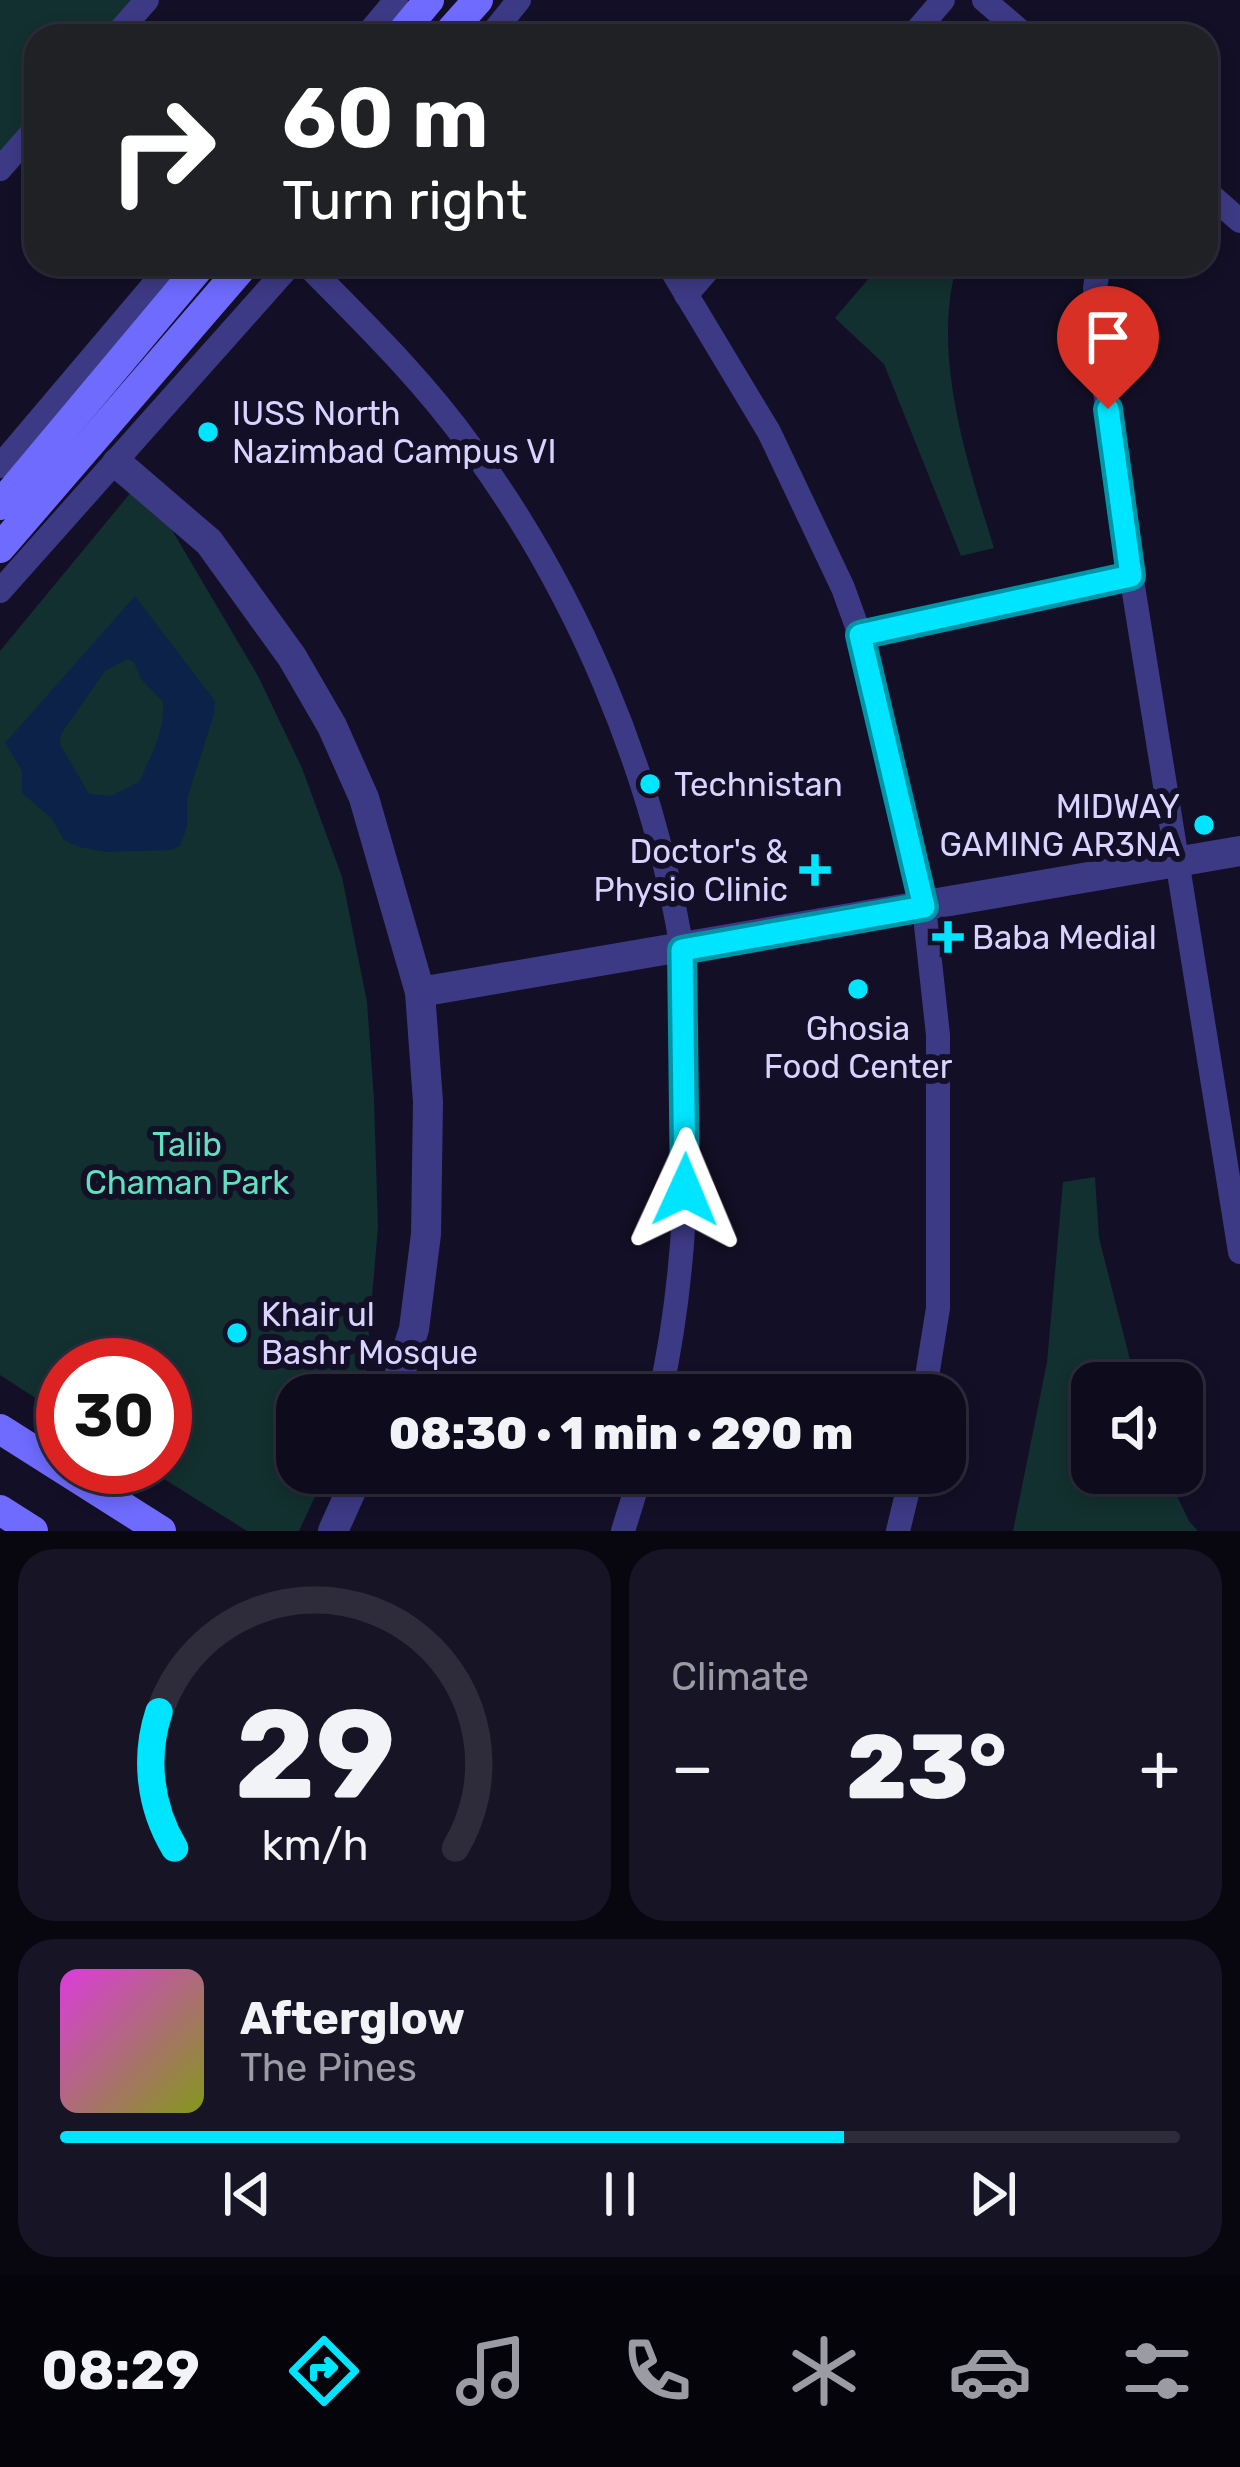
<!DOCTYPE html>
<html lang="en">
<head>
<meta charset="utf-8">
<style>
	:root { --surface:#0e0b1c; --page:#171425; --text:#f1f3f6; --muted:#9b9ba3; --line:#2e2b3b; --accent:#00e5ff }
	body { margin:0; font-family:Rubik,sans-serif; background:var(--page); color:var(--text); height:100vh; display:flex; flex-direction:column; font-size:45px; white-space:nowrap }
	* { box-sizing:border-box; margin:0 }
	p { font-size:39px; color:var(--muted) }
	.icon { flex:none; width:66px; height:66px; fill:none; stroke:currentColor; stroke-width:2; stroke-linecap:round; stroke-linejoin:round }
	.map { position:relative; height:1531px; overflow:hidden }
	.panel { display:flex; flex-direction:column; gap:18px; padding:18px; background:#08060f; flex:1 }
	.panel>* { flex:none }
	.hud { position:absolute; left:24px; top:24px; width:1194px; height:252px; border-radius:36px; box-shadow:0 6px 18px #0003,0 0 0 3px var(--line); background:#202124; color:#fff; overflow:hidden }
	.fabs { position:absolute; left:1071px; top:1362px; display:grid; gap:24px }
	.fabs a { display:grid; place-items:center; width:132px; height:132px; border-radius:24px; background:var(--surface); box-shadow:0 6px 18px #0003,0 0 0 3px var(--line); font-size:60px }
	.speed { position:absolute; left:36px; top:1338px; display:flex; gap:24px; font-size:60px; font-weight:700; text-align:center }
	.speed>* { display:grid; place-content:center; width:156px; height:156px; border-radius:50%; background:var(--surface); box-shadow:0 6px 18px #0003,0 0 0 3px var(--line); line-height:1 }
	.speed .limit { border:18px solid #d22; background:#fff; color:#111 }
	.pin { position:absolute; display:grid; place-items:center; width:102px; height:102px; color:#fff; margin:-123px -51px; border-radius:50% 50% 50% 0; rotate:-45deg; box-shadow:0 0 12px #0007 }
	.pin .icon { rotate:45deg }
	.me { position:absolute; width:132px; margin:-66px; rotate:1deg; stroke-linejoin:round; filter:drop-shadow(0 0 9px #0008) }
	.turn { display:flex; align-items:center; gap:42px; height:252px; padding:0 60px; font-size:54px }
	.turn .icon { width:156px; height:156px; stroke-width:2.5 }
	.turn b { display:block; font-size:84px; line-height:102px }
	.big { font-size:90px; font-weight:800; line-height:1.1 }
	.panel .card { flex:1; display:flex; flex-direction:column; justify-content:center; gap:18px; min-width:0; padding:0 42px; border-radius:36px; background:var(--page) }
	.panel .dial { align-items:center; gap:0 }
	.dial svg { height:312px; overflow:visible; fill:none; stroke:var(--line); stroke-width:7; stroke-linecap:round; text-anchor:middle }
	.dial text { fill:var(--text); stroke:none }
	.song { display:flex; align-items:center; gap:36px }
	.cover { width:144px; height:144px; border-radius:18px; background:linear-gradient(135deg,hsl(300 70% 55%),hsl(70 70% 35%)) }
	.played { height:12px; border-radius:6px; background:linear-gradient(90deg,var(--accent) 70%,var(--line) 70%) }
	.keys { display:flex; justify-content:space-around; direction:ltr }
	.heat { display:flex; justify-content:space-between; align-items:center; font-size:66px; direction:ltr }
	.panel .tiles { flex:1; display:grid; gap:18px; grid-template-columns:1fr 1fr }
	.card:last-child { grid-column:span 2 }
	.trip { position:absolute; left:276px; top:1374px; width:690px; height:120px; border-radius:36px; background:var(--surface); box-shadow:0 6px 18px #0003,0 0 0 3px var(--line); font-weight:800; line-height:120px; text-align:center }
	.menu { display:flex; height:192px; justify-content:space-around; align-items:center; background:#06040b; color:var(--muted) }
	.menu .icon { width:84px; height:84px }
	.menu .current { color:var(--accent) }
	.menu b { font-size:54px; color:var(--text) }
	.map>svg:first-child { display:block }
</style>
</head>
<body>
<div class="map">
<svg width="1240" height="1531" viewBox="0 0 1240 1531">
	<rect width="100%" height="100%" fill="#130f26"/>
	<!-- green -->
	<g fill="#12302f">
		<path d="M 0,0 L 134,0 L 105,36 L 36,36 L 36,119 L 0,163 Z"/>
		<path d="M 881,264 L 957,264 C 931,355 967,461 994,548 L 961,556 L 884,364 L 835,318 Z"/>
		<path d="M 132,491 L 169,525 L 258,676 L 302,768 L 342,877 L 367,1002 L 374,1099 L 378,1227 L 364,1390 L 362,1395 L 297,1395 L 297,1473 L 326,1473 L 299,1531 L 247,1531 L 145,1467 L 165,1467 L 165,1365 L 63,1365 L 63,1416 L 0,1375 L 0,651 Z"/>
		<path d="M 1095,1177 L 1099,1238 L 1136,1383 L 1092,1383 L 1092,1473 L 1166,1473 L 1189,1521 L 1198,1531 L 1013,1531 L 1047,1362 L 1063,1182 Z"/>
	</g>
	<!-- water -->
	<path fill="#0c2248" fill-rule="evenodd" d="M 135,596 L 215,701 L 214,714 L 187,799 L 187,827 L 180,846 L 171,850 L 107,852 L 79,847 L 64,840 L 52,819 L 22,793 L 22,771 L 5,743 ZM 127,659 L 134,662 L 141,679 L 163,702 C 165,730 151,756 139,782 L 111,796 L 89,794 L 60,744 L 61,734 L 105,671 Z"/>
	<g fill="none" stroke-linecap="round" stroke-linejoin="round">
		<!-- minor -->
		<g stroke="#3d3a85" stroke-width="24">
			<path d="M 984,0 L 1026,36"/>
			<path d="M 115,36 L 147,0"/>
			<path d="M 366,36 L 396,0"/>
			<path d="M 490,36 L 519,0"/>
			<path d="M 912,36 L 943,0"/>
			<path d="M 0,169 L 36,128"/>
			<path d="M 1206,191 L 1240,221"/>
			<path d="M 306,264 C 363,322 422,379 470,446 C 576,590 651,767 681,943 C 687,978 684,1016 685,1052 C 689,1168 685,1282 660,1395"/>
			<path d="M 668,264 L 769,432 L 843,588 L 860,635 L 911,839 L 924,907 L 938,1035 L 938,1308 L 924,1395"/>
			<path d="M 1099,264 L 1095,288 L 1101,362 L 1127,549 L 1240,1252"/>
			<path d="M 686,295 L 713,264"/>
			<path d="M 0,466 L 171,264"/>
			<path d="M 0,591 L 291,264"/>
			<path d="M 860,635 L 1131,576"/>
			<path d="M 623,1531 L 641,1473"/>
			<path d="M 898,1531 L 912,1473"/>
		</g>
		<!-- tertiary -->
		<g stroke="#3d3a85" stroke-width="30">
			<path d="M 117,463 L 209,542 L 292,657 L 332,726 L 364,798 L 420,992 L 428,1102 L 426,1234 L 414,1329 L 393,1395"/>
			<path d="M 420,992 L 1240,851"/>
			<path d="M 333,1531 L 359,1473"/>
		</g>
		<!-- secondary -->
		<g stroke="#6f6bff" stroke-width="30">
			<path d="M 399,36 L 429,0"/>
			<path d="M 446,36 L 478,0"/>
			<path d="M 0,505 L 202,264"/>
			<path d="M 0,548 L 245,264"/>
			<path d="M 0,1429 L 161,1531"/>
			<path d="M 0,1510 L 33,1531"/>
		</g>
	</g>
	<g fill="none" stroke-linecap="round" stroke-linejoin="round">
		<defs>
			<path id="route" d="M 685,1190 L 682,950 L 924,907 L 860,635 L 1131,576 L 1108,409"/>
		</defs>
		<!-- route casing -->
		<use href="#route" stroke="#0095a6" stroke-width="30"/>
		<!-- route -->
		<use href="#route" stroke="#00e5ff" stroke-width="21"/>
	</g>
	<!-- markers -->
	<g fill="#00e5ff" stroke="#130f26" stroke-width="4.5">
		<circle cx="208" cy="432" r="12"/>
		<circle cx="650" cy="784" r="12"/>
		<circle cx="1204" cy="825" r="12"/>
		<path d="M809 852h12v12h12v12h-12v12h-12v-12h-12v-12h12z"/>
		<path d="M942 919h12v12h12v12h-12v12h-12v-12h-12v-12h12z"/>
		<circle cx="858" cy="989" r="12"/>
		<circle cx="237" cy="1333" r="12"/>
	</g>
	<g text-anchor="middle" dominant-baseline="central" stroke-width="12" stroke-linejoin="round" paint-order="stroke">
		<!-- poi labels -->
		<g font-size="33" fill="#d9d4ff" stroke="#130f26" text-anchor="start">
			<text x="232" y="413">IUSS North<tspan x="232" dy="38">Nazimbad Campus VI</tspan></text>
			<text x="674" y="784">Technistan</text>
			<text x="1180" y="806" text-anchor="end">MIDWAY<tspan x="1180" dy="38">GAMING AR3NA</tspan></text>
			<text x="788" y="851" text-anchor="end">Doctor's &amp;<tspan x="788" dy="38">Physio Clinic</tspan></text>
			<text x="972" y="937">Baba Medial</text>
			<text x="858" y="1028" text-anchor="middle">Ghosia<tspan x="858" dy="38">Food Center</tspan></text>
			<text x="261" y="1314">Khair ul<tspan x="261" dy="38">Bashr Mosque</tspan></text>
		</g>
		<!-- park labels -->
		<g font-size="33" fill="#5fe0c0" stroke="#130f26">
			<text x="187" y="1144">Talib<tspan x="187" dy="38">Chaman Park</tspan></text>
		</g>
	</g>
</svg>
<div class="fabs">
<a><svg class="icon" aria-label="sound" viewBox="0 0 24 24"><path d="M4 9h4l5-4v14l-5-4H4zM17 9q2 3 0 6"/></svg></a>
</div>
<div class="speed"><div class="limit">30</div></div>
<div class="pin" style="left:1108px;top:409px;background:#d93025"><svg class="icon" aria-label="arrive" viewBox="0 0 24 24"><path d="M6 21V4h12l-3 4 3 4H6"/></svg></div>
<svg class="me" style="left:685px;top:1190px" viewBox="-20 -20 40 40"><path d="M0-17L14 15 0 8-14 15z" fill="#00e5ff" stroke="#fff" stroke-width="4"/></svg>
<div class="trip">08:30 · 1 min · 290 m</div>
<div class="hud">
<div class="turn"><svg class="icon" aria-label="right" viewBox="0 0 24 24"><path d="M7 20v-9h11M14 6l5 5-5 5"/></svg><div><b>60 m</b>Turn right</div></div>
</div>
</div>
<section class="panel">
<div class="tiles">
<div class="card dial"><svg viewBox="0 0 100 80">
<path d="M14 69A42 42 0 1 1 86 69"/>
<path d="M14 69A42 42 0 0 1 10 34" stroke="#00e5ff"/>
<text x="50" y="56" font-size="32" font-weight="700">29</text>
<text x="50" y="72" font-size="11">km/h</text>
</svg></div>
<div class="card"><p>Climate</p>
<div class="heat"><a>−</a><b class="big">23°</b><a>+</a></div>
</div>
<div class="card">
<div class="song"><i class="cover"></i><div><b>Afterglow</b><p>The Pines</p></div></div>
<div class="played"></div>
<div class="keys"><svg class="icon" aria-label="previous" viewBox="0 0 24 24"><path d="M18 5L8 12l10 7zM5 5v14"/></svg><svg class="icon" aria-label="pause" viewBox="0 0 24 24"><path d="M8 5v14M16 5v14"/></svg><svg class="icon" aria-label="next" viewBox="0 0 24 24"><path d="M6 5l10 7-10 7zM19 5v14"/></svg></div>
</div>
</div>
</section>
<nav class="menu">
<b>08:29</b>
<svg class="icon current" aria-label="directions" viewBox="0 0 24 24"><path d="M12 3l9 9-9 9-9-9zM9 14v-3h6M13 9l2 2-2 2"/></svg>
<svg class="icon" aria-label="music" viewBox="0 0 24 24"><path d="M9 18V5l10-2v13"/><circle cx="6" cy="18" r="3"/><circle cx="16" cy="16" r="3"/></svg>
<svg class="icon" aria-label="phone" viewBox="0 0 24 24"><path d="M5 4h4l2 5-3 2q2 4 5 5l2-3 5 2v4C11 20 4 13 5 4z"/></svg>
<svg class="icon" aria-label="climate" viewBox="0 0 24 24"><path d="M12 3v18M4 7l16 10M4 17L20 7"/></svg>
<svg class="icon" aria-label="car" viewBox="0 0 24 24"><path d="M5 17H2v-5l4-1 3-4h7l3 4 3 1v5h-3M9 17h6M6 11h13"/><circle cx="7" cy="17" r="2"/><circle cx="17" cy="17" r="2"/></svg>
<svg class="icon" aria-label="filters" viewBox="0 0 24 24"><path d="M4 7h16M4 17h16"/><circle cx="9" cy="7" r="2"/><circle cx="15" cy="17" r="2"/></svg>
</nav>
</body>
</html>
